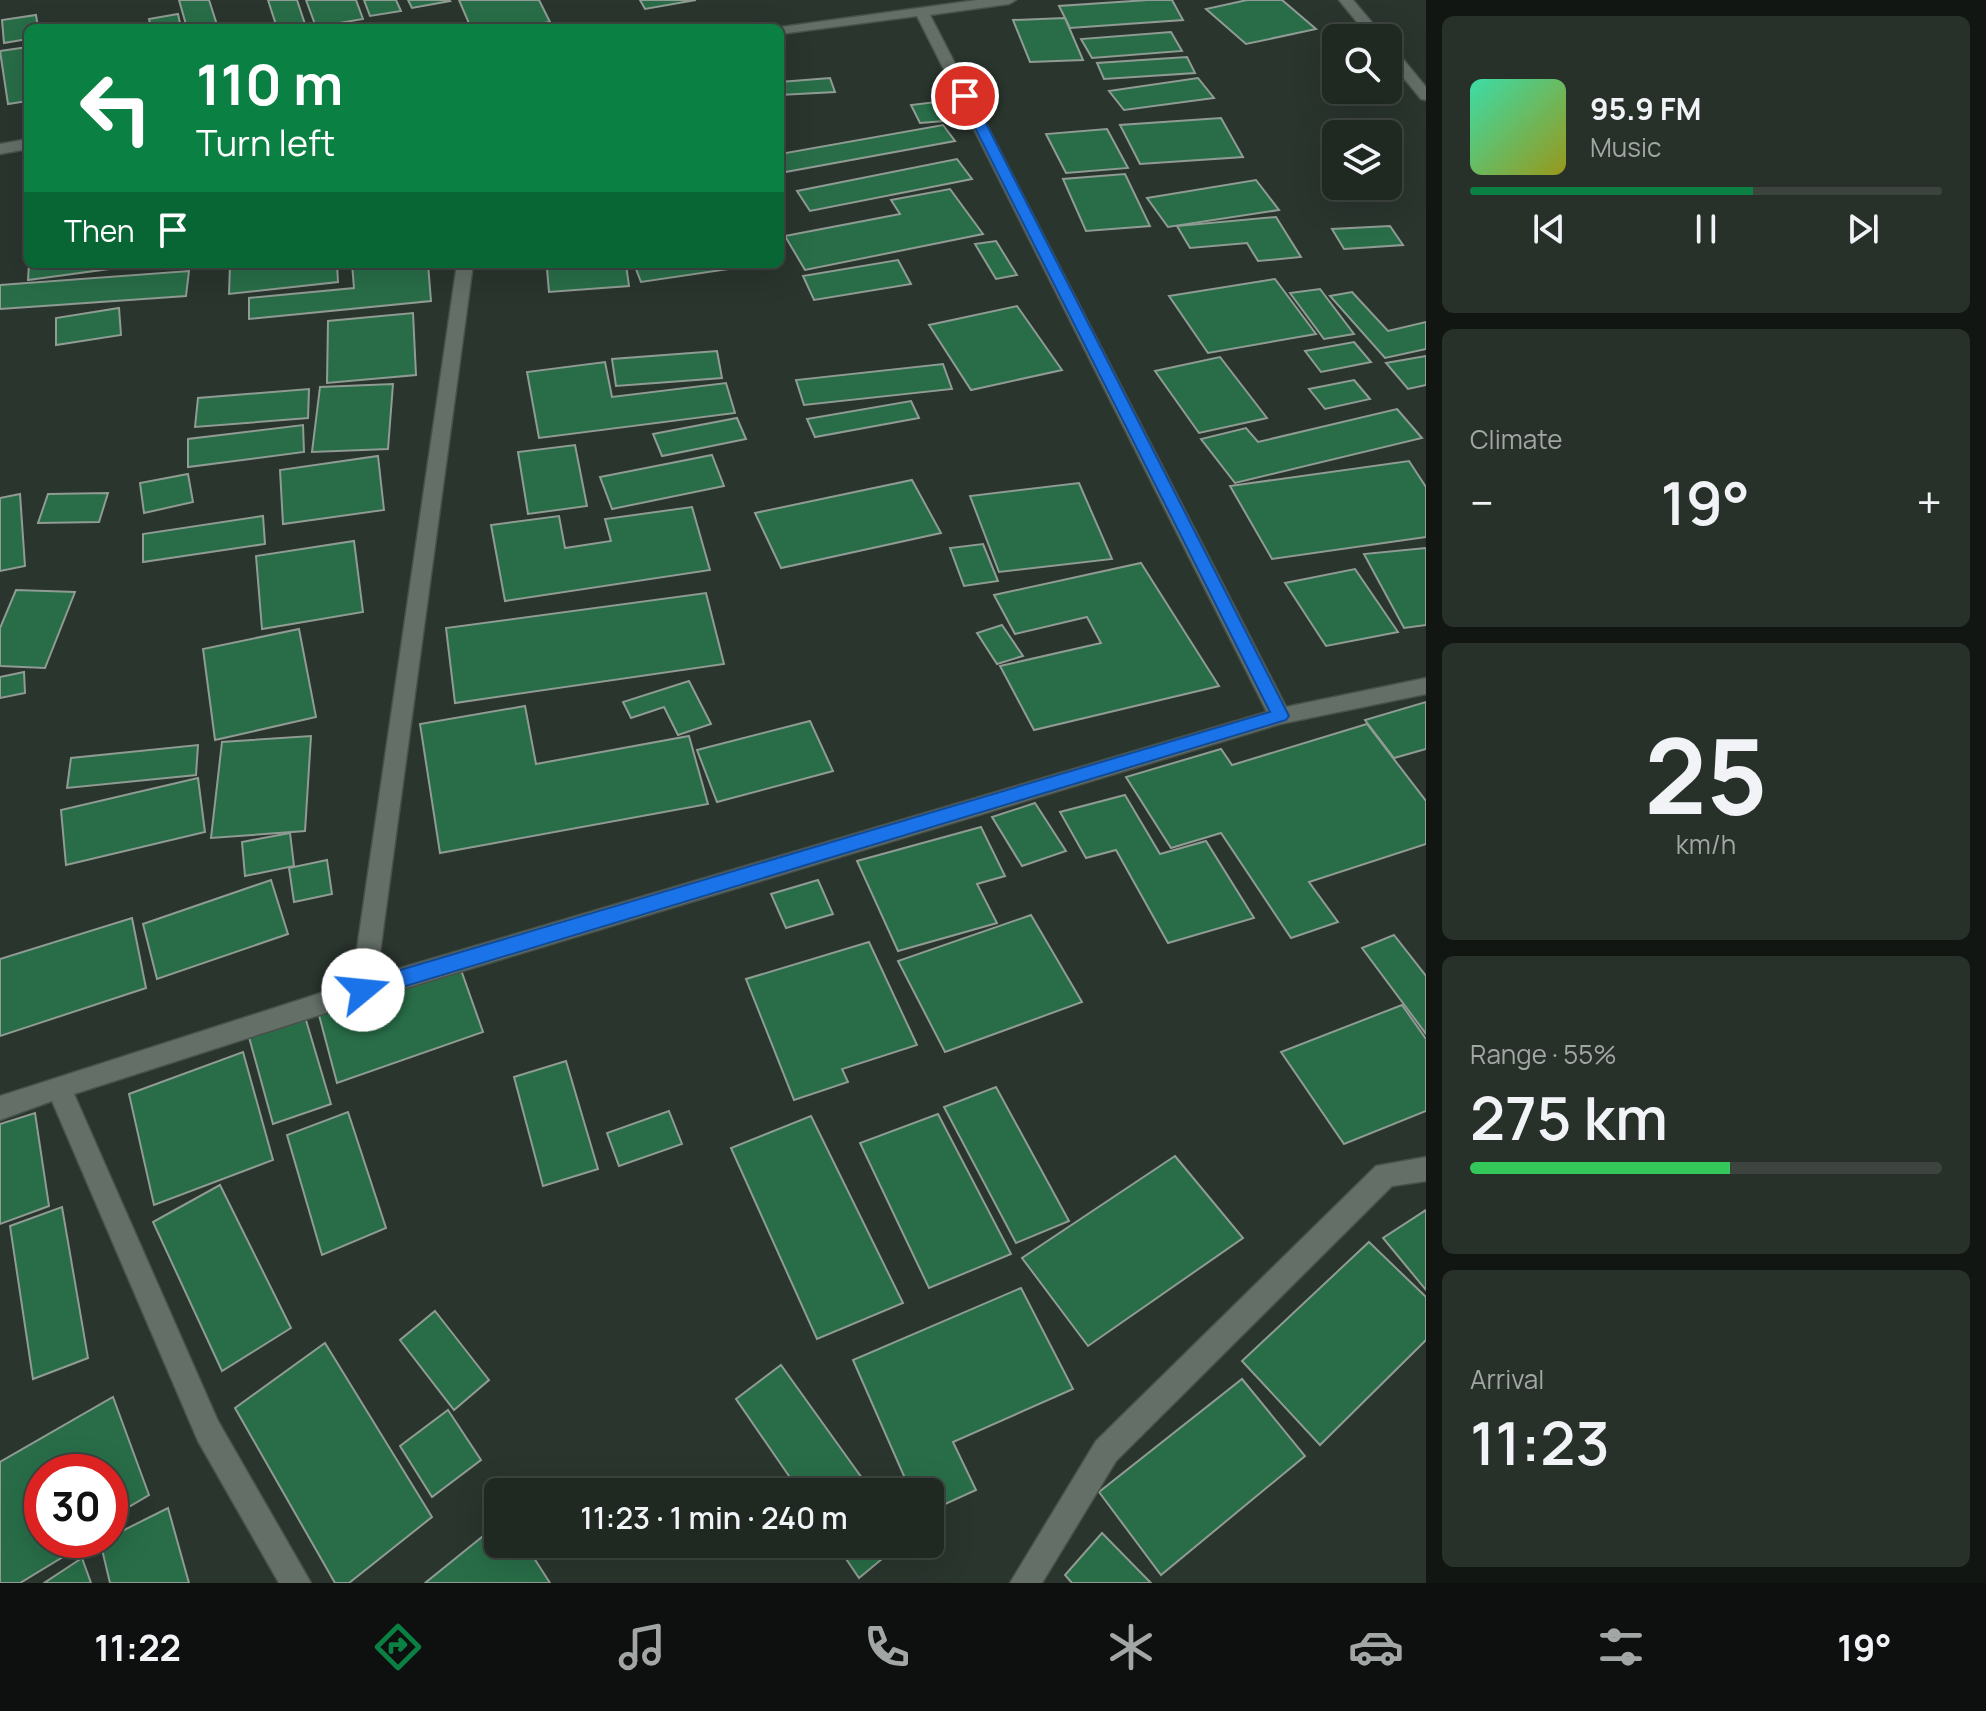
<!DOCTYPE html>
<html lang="en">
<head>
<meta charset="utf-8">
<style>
	:root { --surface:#202822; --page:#28302a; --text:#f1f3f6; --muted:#a2a6a5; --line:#3d4440; --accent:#0b8043 }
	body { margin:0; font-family:Manrope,sans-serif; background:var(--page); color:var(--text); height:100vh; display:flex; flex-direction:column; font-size:30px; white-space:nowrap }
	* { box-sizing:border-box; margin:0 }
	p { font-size:26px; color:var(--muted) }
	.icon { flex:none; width:44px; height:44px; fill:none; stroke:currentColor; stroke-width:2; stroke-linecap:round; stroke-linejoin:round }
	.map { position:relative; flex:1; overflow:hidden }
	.drawer { display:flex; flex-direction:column; gap:16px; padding:16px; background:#121613; width:560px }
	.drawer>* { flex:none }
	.banner { position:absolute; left:24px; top:24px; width:760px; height:244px; border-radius:12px; box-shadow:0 8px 32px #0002,0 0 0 2px var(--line); background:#0b8043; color:#fff; overflow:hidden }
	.controls { position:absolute; left:1322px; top:24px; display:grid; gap:16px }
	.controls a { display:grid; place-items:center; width:80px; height:80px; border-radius:12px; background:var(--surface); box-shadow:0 8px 32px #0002,0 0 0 2px var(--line); font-size:40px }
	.speed { position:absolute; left:24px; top:1454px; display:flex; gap:16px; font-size:40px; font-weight:700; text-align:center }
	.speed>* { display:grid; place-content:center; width:104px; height:104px; border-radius:50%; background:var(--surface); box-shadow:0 8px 32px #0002,0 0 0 2px var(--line); line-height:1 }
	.speed .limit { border:12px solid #d22; background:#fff; color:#111 }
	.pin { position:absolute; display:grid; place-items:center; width:68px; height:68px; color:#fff; margin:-34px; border:4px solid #fff; border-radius:50%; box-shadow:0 2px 8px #0007 }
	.me { position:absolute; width:88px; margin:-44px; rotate:73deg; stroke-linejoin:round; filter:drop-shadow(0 0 6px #0008) }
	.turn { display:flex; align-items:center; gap:28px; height:168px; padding:0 40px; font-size:36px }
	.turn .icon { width:104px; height:104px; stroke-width:2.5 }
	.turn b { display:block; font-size:56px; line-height:68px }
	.then { display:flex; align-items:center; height:76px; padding:0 40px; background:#0003; gap:16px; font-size:30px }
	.big { font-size:60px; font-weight:600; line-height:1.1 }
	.drawer .widget { flex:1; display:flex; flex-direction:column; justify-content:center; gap:12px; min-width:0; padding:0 28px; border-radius:12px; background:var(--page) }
	.drawer .dial { align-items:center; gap:0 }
	.dial b { font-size:104px; line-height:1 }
	.song { display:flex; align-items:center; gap:24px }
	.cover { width:96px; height:96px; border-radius:12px; background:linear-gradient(135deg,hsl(160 70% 55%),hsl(60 70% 35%)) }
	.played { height:8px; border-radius:4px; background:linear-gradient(90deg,var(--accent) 60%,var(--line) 60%) }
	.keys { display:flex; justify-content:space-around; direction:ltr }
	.heat { display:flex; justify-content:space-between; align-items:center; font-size:44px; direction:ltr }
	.charge { height:12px; border-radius:6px; background:linear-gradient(90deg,#34c759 55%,var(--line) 0) }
	.trip { position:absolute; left:484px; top:1478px; width:460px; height:80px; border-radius:12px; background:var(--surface); box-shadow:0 8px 32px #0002,0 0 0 2px var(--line); font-weight:600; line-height:80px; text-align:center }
	.dock { display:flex; height:128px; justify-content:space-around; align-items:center; background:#0d100e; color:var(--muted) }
	.dock .icon { width:56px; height:56px }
	.dock .current { color:var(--accent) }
	.dock b { font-size:36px; color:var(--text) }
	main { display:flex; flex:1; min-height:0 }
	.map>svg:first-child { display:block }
</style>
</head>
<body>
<main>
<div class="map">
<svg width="1426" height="1583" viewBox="0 0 1426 1583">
	<rect width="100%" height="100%" fill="#2a352e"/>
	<!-- building -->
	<g fill="#286d48" stroke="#8f9b93" stroke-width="2">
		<path d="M 179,0 L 209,0 L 218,28 L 187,28 Z"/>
		<path d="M 268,0 L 297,0 L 306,27 L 277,28 Z"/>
		<path d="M 306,0 L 356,0 L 363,19 L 316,27 Z"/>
		<path d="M 364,0 L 396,0 L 401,11 L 370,16 Z"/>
		<path d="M 408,0 L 449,0 L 450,1 L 412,8 Z"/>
		<path d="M 459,0 L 539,0 L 550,22 L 512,28 L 471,28 Z"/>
		<path d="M 640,0 L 696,0 L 645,9 Z"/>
		<path d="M 1148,0 L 1172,0 L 1183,20 L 1070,28 L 1059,6 Z"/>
		<path d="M 1247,0 L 1282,0 L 1316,29 L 1246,44 L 1206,9 Z"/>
		<path d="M 178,14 L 181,28 L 151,28 L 149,19 Z"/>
		<path d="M 36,15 L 38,28 L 28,28 L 28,39 L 4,43 L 2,20 Z"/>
		<path d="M 1065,18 L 1083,60 L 1030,62 L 1013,20 Z"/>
		<path d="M 1171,32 L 1182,51 L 1092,58 L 1081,39 Z"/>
		<path d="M 28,47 L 28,101 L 8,104 L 0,51 Z"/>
		<path d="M 1187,57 L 1195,73 L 1104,79 L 1097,63 Z"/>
		<path d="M 830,78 L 835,92 L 780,95 L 780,82 Z"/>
		<path d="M 1198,78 L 1214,98 L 1124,110 L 1109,91 Z"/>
		<path d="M 936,102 L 944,121 L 920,123 L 911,105 Z"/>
		<path d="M 1221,118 L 1243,157 L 1140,164 L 1120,125 Z"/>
		<path d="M 943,125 L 955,141 L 780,173 L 780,154 Z"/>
		<path d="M 1107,129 L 1128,168 L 1066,173 L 1046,134 Z"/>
		<path d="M 957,159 L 972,179 L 810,211 L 797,191 Z"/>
		<path d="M 1125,174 L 1150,226 L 1086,231 L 1063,179 Z"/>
		<path d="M 1256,180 L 1279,210 L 1168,227 L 1147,198 Z"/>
		<path d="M 950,189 L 983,234 L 805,270 L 785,236 L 900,214 L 891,200 Z"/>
		<path d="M 1276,217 L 1301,257 L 1258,261 L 1247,243 L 1190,248 L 1177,226 Z"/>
		<path d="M 1390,226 L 1403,245 L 1344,249 L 1332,229 Z"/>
		<path d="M 996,241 L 1017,275 L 996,279 L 975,244 Z"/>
		<path d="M 898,260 L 911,284 L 814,300 L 803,276 Z"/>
		<path d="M 29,264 L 146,264 L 28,280 Z"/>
		<path d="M 337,264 L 338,282 L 229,294 L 230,265 Z"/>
		<path d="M 352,264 L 428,264 L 431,301 L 249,319 L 249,298 L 354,288 Z"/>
		<path d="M 550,264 L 626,264 L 629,286 L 549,292 L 547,269 L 551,269 Z"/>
		<path d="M 634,264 L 748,264 L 749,266 L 641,282 Z"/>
		<path d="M 189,271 L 186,296 L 0,309 L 0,285 Z"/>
		<path d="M 1275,279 L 1316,334 L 1208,353 L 1169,296 Z"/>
		<path d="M 1320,289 L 1354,334 L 1324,339 L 1290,293 Z"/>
		<path d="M 1352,292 L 1388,331 L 1426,322 L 1426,349 L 1385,358 L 1330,296 Z"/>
		<path d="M 1017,306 L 1062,370 L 971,390 L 929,325 Z"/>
		<path d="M 119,308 L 121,335 L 56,345 L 56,318 Z"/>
		<path d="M 413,313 L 416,375 L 327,383 L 328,321 Z"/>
		<path d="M 1354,342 L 1371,362 L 1321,372 L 1305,351 Z"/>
		<path d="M 717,351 L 722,378 L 616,386 L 612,359 Z"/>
		<path d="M 1426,356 L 1426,385 L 1408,389 L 1386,363 Z"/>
		<path d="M 1220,357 L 1267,418 L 1199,433 L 1155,371 Z"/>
		<path d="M 605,362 L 612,397 L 726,383 L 735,413 L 539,438 L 527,372 Z"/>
		<path d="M 943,364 L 952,389 L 804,405 L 796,380 Z"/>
		<path d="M 1354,380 L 1370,399 L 1325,409 L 1309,389 Z"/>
		<path d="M 393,384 L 388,449 L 312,452 L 320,387 Z"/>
		<path d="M 309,389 L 308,418 L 195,427 L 198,398 Z"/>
		<path d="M 911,401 L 919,418 L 815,437 L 807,419 Z"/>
		<path d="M 1397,409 L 1422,438 L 1235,483 L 1201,439 L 1246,428 L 1258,442 Z"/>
		<path d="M 737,418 L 746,439 L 662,456 L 653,434 Z"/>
		<path d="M 303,425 L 304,452 L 188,467 L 188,439 Z"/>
		<path d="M 575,445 L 587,506 L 528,514 L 518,452 Z"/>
		<path d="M 712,455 L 724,486 L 612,509 L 600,477 Z"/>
		<path d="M 378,456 L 384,510 L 283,524 L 280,470 Z"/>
		<path d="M 1409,461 L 1426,487 L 1426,537 L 1272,559 L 1230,486 Z"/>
		<path d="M 188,474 L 193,502 L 144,513 L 140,483 Z"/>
		<path d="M 912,480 L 941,533 L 781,568 L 755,513 Z"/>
		<path d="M 1079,483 L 1112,559 L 999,572 L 970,496 Z"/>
		<path d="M 108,493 L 99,522 L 38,523 L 48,494 Z"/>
		<path d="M 20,494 L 25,566 L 0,571 L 0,498 Z"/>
		<path d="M 692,507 L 710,570 L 505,601 L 491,525 L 559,516 L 565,548 L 611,541 L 605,519 Z"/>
		<path d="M 263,516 L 265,544 L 143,562 L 143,534 Z"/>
		<path d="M 354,541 L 363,612 L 262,629 L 256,556 Z"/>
		<path d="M 983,544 L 998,581 L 964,586 L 950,548 Z"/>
		<path d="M 1426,548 L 1426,625 L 1404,628 L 1364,554 Z"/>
		<path d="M 1141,563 L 1219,686 L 1034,730 L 1000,666 L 1101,643 L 1087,617 L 1015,634 L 994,595 Z"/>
		<path d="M 1355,569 L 1398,632 L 1326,646 L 1285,583 Z"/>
		<path d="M 16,590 L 75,592 L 45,668 L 0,666 L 0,628 Z"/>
		<path d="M 706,593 L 724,664 L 455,703 L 446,628 Z"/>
		<path d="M 1002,625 L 1023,656 L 997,664 L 977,633 Z"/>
		<path d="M 299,629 L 316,717 L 215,740 L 203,649 Z"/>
		<path d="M 24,672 L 25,693 L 0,698 L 0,677 Z"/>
		<path d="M 689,681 L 711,724 L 678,735 L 664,707 L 631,718 L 623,702 Z"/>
		<path d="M 1426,702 L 1426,749 L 1394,758 L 1365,720 Z"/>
		<path d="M 525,706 L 536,764 L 689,736 L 708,804 L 440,853 L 420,724 Z"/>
		<path d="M 810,721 L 833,771 L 717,802 L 697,750 Z"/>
		<path d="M 1367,724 L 1426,801 L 1426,844 L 1309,882 L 1338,922 L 1291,938 L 1221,833 L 1171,848 L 1126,777 L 1221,749 L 1232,765 Z"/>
		<path d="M 311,736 L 305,831 L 211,838 L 222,742 Z"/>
		<path d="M 198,745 L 196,775 L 67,788 L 71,758 Z"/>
		<path d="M 198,778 L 205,832 L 66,865 L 61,810 Z"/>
		<path d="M 1125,795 L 1160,854 L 1206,841 L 1254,918 L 1168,943 L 1116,850 L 1086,858 L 1060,812 Z"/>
		<path d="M 1035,803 L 1066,851 L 1022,866 L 992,817 Z"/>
		<path d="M 981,827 L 1005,876 L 977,884 L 997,923 L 898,951 L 857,861 Z"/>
		<path d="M 290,833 L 294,866 L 245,876 L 242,842 Z"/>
		<path d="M 327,860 L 332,894 L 294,902 L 289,868 Z"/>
		<path d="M 271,880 L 288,934 L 157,979 L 143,924 Z"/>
		<path d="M 818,880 L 833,914 L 786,928 L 771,894 Z"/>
		<path d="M 1031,915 L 1082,1002 L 945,1052 L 898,961 Z"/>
		<path d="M 132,918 L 146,988 L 0,1036 L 0,959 Z"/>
		<path d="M 1394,935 L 1426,976 L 1426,1034 L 1362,948 Z"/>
		<path d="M 869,942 L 917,1045 L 842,1069 L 848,1082 L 794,1100 L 746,979 Z"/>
		<path d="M 455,953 L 483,1032 L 337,1083 L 315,1000 Z"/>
		<path d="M 1402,1005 L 1426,1039 L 1426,1111 L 1344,1144 L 1281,1052 Z"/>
		<path d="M 303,1010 L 331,1104 L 273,1124 L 247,1030 Z"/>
		<path d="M 243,1052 L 273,1160 L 154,1205 L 129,1094 Z"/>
		<path d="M 566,1061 L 598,1169 L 543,1186 L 514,1077 Z"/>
		<path d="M 996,1087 L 1069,1221 L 1016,1243 L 944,1107 Z"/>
		<path d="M 669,1111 L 682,1144 L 619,1166 L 607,1133 Z"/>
		<path d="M 348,1112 L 386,1228 L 322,1255 L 287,1135 Z"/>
		<path d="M 35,1113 L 49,1206 L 0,1224 L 0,1124 Z"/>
		<path d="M 938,1114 L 1011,1254 L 929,1288 L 860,1143 Z"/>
		<path d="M 811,1116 L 903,1303 L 817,1339 L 731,1148 Z"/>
		<path d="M 1175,1156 L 1243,1238 L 1088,1346 L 1022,1258 Z"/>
		<path d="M 220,1185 L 291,1328 L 222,1371 L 153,1222 Z"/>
		<path d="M 62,1207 L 88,1358 L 33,1379 L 10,1226 Z"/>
		<path d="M 1426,1210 L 1426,1290 L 1383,1238 Z"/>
		<path d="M 1369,1242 L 1426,1297 L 1426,1340 L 1320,1445 L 1242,1361 Z"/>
		<path d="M 1021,1288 L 1073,1389 L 953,1442 L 976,1490 L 930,1511 L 930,1492 L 911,1492 L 853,1360 Z"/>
		<path d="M 435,1311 L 489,1380 L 454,1410 L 400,1340 Z"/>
		<path d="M 325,1343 L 432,1517 L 349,1583 L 335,1583 L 235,1408 Z"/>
		<path d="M 781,1365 L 872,1492 L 800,1492 L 736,1399 Z"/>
		<path d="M 1242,1379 L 1305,1456 L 1161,1575 L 1099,1492 Z"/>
		<path d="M 113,1397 L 149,1495 L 110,1518 L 110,1472 L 42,1472 L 42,1540 L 74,1540 L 69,1543 L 71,1552 L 20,1583 L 0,1583 L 0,1462 Z"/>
		<path d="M 448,1410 L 481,1460 L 432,1497 L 400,1446 Z"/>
		<path d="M 168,1508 L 189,1583 L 110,1583 L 100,1541 L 110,1540 L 110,1537 Z"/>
		<path d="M 498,1524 L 498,1544 L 525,1544 L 550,1583 L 425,1583 Z"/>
		<path d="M 1102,1533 L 1151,1583 L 1072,1583 L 1065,1575 Z"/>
		<path d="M 836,1544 L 900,1544 L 859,1578 Z"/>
		<path d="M 82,1558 L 91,1583 L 44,1583 Z"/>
	</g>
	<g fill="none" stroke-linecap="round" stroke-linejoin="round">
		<defs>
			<g id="minor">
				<path d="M 977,0 L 1016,0 L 1009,4 L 930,15 L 1286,707 L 1426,678 L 1426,694 L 1280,724 L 363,1001 L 74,1094 L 218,1421 L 311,1583 L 279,1583 L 198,1441 L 52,1101 L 0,1120 L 0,1096 L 352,983 L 457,264 L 473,264 L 377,975 L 1267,712 L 917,16 L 780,34 L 780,28 L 774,28 Z"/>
				<path d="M 1339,0 L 1353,0 L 1385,38 L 1370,38 Z"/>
				<path d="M 1388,46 L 1393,47 L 1426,87 L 1426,100 L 1421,99 L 1388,59 Z"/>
				<path d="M 28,139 L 28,149 L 0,154 L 0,144 Z"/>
				<path d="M 1426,1157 L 1426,1181 L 1392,1186 L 1116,1461 L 1042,1583 L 1010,1583 L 1096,1441 L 1376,1166 Z"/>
			</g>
		</defs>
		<!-- minor casing -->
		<use href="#minor" stroke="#49514b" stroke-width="3"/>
		<!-- minor -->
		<use href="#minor" fill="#646f68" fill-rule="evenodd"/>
	</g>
	<!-- route -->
	<path fill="#1a73e8" stroke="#114b97" stroke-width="2" d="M 961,93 L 972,96 L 1289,716 L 1286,720 L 363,999 L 356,996 L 353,990 L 356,984 L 363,981 L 1270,712 L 959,96 Z"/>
</svg>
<div class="controls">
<a><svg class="icon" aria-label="search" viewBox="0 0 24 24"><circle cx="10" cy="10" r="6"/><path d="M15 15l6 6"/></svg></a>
<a><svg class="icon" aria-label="layers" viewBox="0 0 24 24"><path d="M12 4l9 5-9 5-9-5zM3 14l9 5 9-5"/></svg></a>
</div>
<div class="speed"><div class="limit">30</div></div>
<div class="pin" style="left:965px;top:96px;background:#d93025"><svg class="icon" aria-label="arrive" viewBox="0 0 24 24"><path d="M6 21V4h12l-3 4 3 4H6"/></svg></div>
<svg class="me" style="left:363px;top:990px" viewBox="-20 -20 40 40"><circle r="19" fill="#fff"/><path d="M0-13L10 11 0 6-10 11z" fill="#1a73e8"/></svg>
<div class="trip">11:23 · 1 min · 240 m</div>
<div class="banner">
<div class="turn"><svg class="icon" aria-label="left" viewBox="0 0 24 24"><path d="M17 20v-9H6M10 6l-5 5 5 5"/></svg><div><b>110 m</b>Turn left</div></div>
<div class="then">Then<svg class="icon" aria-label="arrive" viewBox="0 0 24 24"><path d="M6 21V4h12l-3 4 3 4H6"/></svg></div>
</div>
</div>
<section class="drawer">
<div class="widget">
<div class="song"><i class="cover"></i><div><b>95.9 FM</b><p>Music</p></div></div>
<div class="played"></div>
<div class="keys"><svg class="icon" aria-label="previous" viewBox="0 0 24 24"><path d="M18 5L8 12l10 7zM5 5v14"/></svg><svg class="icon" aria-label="pause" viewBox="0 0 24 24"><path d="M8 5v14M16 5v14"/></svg><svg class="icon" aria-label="next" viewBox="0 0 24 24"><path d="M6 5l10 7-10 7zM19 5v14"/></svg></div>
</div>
<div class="widget"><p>Climate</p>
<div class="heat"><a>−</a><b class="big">19°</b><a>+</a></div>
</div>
<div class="widget dial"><b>25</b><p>km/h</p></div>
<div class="widget"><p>Range · 55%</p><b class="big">275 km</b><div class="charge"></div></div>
<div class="widget"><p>Arrival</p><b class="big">11:23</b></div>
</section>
</main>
<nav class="dock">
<b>11:22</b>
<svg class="icon current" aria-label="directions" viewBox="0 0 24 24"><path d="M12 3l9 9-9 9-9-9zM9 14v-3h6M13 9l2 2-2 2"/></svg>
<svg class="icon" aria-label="music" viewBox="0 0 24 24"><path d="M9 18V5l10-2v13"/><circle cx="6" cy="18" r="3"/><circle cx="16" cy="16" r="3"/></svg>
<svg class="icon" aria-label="phone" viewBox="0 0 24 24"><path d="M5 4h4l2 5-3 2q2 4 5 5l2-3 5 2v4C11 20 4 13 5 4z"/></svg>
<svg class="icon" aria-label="climate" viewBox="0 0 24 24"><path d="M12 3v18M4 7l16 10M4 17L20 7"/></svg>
<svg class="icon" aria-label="car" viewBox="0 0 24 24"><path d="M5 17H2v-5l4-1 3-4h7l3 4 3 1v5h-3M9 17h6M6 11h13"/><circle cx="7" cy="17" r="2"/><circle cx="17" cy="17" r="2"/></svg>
<svg class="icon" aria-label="filters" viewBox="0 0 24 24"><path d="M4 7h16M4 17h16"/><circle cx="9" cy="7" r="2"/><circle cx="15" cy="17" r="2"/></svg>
<b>19°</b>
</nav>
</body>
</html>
